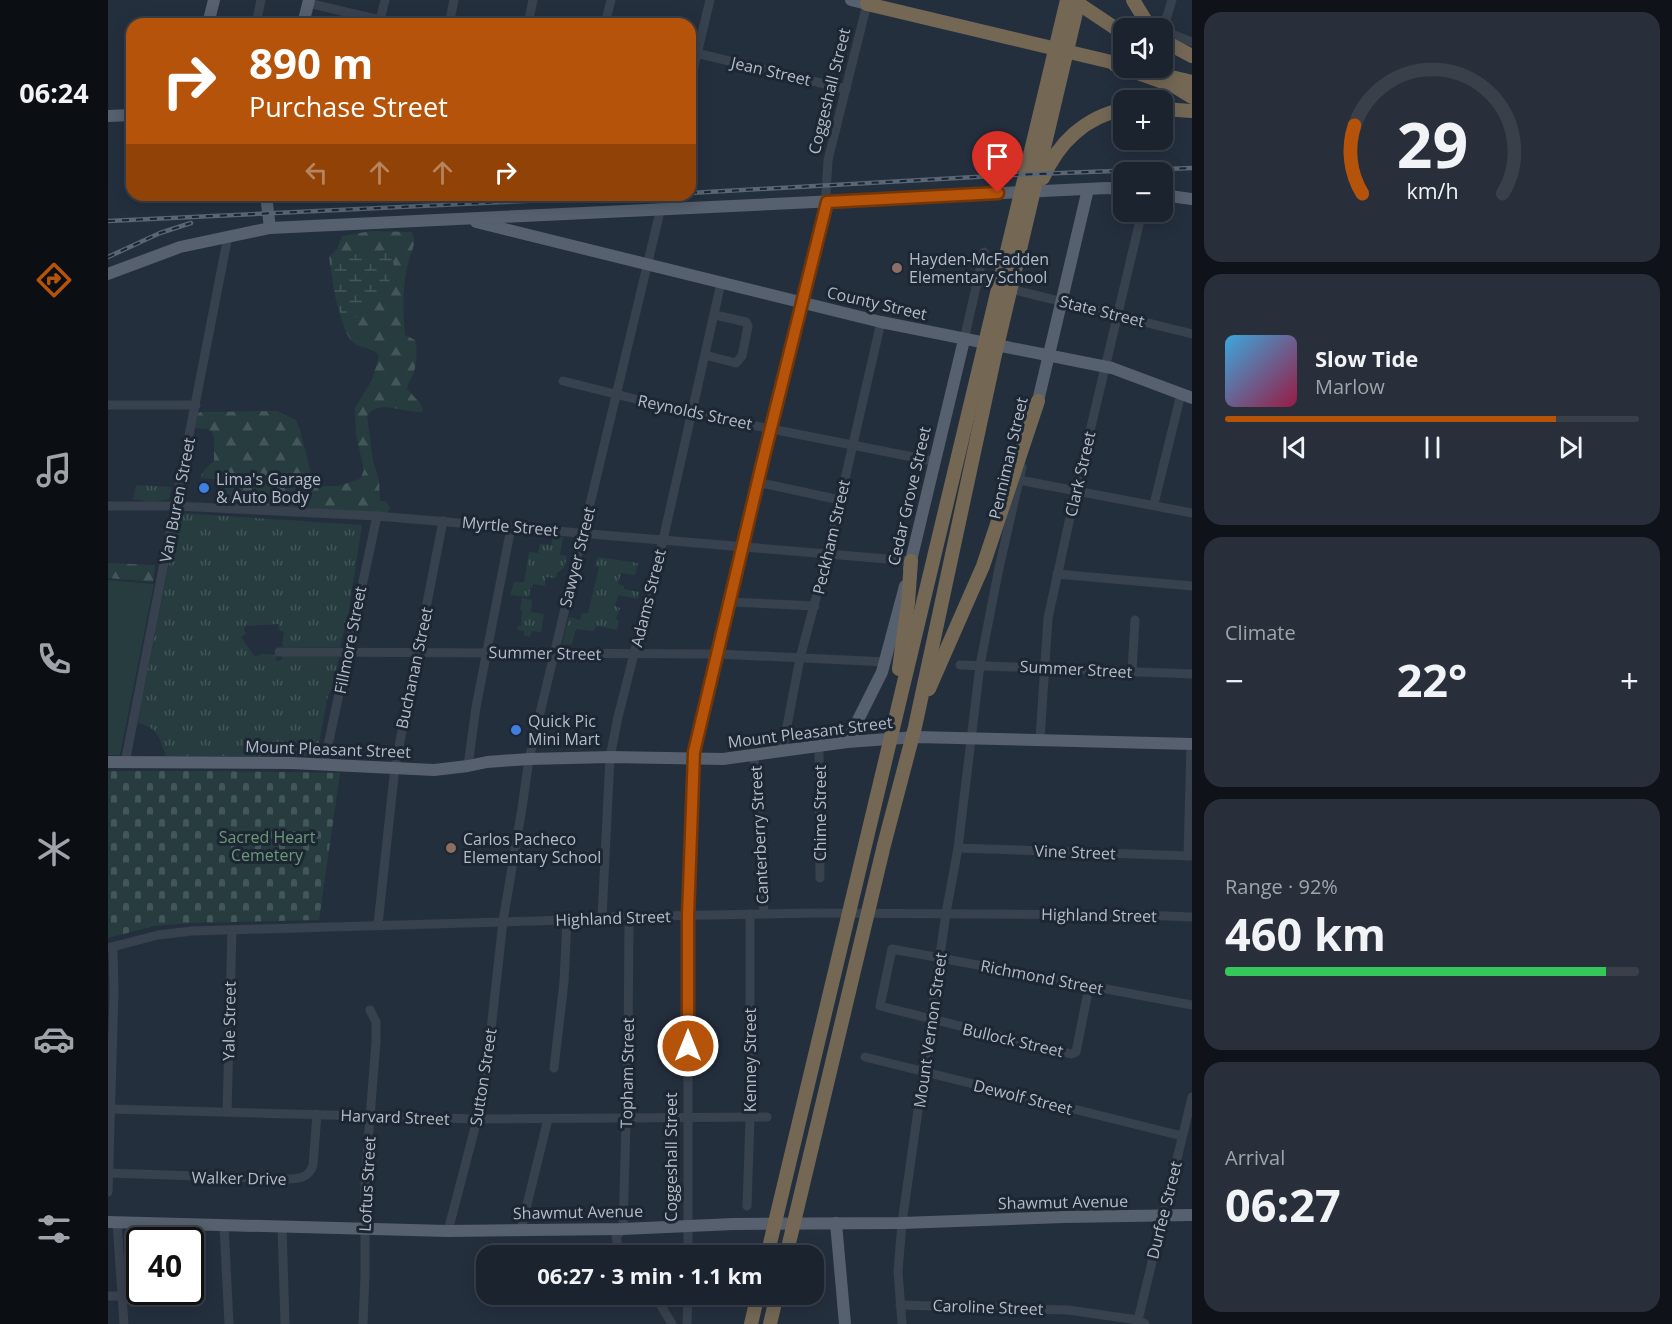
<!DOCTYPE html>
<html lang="en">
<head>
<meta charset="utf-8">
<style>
	:root { --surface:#1b232e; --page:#282f3a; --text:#f1f3f6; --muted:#a0a4aa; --line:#39404a; --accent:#b45309 }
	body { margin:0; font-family:"Open Sans",sans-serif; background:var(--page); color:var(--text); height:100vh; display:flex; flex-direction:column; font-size:22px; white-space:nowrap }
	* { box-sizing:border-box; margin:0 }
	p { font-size:20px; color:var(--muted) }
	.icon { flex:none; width:33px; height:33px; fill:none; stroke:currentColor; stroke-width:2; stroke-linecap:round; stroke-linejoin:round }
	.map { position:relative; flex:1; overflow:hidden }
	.sheet { display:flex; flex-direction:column; gap:12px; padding:12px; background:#0f1319; width:480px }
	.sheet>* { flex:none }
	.banner { position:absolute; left:18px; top:18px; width:570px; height:183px; border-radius:18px; box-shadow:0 3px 15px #0003,0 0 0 2px var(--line); background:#b45309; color:#fff; overflow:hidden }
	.tools { position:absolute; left:1005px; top:18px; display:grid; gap:12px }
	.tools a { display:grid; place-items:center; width:60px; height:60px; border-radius:12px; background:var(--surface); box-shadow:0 3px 15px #0003,0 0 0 2px var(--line); font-size:30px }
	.speed { position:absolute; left:18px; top:1227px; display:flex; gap:12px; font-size:30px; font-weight:700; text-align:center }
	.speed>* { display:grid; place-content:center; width:78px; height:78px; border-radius:50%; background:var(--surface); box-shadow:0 3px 15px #0003,0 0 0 2px var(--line); line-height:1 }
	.speed .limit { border:3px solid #111; border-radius:9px; background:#fff; color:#111 }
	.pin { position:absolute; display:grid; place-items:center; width:51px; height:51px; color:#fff; margin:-62px -26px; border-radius:50% 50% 50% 0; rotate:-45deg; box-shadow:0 0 6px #0007 }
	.pin .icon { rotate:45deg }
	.me { position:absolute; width:66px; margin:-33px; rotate:0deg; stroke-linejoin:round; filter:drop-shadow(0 0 4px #0008) }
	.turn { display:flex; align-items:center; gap:21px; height:126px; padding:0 24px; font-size:27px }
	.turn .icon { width:78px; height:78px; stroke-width:2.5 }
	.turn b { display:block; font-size:42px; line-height:51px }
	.lanes { display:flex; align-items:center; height:57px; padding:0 24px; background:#0003; justify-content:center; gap:30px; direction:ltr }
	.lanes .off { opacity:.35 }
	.big { font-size:45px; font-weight:700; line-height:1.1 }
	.sheet .card { flex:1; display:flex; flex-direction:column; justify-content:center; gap:9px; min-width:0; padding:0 21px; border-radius:18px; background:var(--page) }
	.sheet .dial { align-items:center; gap:0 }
	.dial svg { height:156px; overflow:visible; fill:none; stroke:var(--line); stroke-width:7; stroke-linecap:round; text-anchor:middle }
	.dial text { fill:var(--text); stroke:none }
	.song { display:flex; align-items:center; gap:18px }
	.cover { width:72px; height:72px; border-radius:9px; background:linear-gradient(135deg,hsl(200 70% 55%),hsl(340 70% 35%)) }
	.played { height:6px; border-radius:3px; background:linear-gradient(90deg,var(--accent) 80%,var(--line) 80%) }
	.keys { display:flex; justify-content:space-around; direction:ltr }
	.heat { display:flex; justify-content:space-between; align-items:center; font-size:33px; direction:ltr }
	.charge { height:9px; border-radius:4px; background:linear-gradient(90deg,#34c759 92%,var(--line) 0) }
	.trip { position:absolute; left:368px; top:1245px; width:348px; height:60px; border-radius:18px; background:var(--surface); box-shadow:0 3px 15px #0003,0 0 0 2px var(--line); font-weight:700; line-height:60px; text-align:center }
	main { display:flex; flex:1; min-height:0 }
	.tabs { display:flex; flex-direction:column; width:108px; justify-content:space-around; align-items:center; background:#0b0e12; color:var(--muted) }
	.tabs .icon { width:42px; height:42px }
	.tabs .active { color:var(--accent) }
	.tabs b { font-size:27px; color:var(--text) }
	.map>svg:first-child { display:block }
</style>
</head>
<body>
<main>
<nav class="tabs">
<b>06:24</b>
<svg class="icon active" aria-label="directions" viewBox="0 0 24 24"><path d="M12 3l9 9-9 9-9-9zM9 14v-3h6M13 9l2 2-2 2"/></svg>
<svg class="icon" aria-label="music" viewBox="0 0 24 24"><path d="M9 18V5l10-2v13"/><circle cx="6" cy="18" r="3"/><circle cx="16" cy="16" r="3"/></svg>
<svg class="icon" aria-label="phone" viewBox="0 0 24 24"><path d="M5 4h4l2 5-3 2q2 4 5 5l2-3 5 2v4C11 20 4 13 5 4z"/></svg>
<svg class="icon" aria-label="climate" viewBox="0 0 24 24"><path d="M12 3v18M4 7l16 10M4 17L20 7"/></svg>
<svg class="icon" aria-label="car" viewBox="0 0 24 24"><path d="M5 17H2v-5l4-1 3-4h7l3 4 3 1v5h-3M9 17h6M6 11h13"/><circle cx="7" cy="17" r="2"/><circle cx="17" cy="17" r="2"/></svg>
<svg class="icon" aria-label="filters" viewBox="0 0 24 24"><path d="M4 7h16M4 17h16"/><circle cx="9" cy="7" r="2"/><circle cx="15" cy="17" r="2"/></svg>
</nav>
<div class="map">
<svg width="1084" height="1324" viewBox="0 0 1084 1324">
	<defs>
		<pattern id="grass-tufts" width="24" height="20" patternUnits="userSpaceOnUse" patternTransform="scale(1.5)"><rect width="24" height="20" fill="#263c3f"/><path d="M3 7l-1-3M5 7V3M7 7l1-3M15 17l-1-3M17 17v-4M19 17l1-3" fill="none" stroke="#435659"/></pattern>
		<pattern id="forest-firs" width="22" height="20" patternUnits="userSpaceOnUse" patternTransform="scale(1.5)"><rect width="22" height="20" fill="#263c3f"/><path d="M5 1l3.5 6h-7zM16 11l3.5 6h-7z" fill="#435659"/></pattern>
		<pattern id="wetland-marsh" width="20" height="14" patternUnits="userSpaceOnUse" patternTransform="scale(1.5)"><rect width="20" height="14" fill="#263c3f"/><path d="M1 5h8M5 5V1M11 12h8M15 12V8" fill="none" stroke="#435659"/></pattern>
		<pattern id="cemetery-stones" width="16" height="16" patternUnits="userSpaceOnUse" patternTransform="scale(1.5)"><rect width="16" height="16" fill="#263c3f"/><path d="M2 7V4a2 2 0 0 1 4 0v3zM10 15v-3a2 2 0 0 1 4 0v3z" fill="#435659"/></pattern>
	</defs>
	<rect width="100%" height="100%" fill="#242f3e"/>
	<!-- grass -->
	<g fill="url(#grass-tufts)">
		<path d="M 28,485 L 64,487 L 61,499 L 44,502 L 25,499 Z"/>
		<path d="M 71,513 L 254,525 L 240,616 L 232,647 L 177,647 L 174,646 L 176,632 L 171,630 L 170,624 L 138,626 L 136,629 L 138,634 L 133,637 L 147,657 L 154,654 L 169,655 L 168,661 L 173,660 L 175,656 L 231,657 L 223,691 L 220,695 L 211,743 L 216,749 L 212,756 L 58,756 C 51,739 52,729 31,723 L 30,720 Z"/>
		<path d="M 445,536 L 455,537 L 452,555 L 459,556 L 456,568 L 449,573 L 448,578 L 437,577 L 437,586 L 425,584 L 424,588 L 422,588 L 421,597 L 402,595 L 406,582 L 416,582 L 421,552 L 430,553 L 432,544 L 443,545 Z"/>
		<path d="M 490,557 L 530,563 L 527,575 L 513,573 L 510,584 L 516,586 L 516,589 L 531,592 L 530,599 L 510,595 L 507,606 L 512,608 L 508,619 L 511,621 L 509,630 L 489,626 L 485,631 L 468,629 L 464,644 L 454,645 L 461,617 L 472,620 L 474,613 L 480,613 L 491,567 L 487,566 Z"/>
		<path d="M 414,598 L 424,600 L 423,612 L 436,614 L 433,632 L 424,631 L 422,637 L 416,635 L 416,631 L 409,630 L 410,626 L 413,626 L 414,610 L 412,610 Z"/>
	</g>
	<!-- forest -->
	<g fill="url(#forest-firs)">
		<path d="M 263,231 L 304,232 C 309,243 304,249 301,260 C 294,284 295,310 297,335 L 307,340 C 310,347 308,368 305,375 C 302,380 300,383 299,389 L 312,403 L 315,409 L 314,412 C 297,414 271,398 259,416 L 265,461 L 271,480 L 272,501 L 277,501 L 282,507 L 279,514 L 110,504 L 109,497 L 116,496 L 117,480 L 92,478 L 96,470 L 106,461 L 106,438 L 104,432 L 100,429 L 87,428 L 90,413 L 93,412 L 169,411 L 188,420 L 192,430 L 206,486 L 230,486 L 252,479 L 256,470 L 248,435 L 247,408 L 264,380 L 271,356 C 265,346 249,349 243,340 C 231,325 224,277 221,257 L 229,249 L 234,236 Z"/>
		<path d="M 0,563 L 47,565 L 45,582 L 0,578 Z"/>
	</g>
	<!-- wetland -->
	<path fill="url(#wetland-marsh)" d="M 281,250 L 284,255 L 287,274 L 253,314 L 242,320 C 237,318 233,316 231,310 C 227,299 222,271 224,260 L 230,257 Z"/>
	<!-- cemetery -->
	<path fill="url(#cemetery-stones)" d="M 0,771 L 108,771 L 232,773 L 211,920 L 83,923 L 46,926 L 0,938 Z"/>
	<!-- green -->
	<path fill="#263c3f" d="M 0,580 L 46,584 L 12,755 L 0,755 Z"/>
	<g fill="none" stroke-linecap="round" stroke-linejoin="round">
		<!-- minor -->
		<g stroke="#38414e" stroke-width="9">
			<path d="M 1064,0 L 1057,23 L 1057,29 L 1066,35 L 1084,42"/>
			<path d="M 200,3 L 289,24"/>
			<path d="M 272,20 L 277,0"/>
			<path d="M 148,24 L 153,0"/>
			<path d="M 341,24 L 346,0"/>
			<path d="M 420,24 L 425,0"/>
			<path d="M 497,24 L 503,0"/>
			<path d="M 588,53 L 738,89"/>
			<path d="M 582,83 L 602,0"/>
			<path d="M 870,281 L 1084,334"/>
			<path d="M 856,340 L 876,252"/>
			<path d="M 597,355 L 628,363 L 634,356 L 640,326 L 638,322 L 607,315"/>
			<path d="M 455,381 L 583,413 L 825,461"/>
			<path d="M 0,405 L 88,405"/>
			<path d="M 911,480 L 1084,513"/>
			<path d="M 649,482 L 732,500"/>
			<path d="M 1046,504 L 1073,394"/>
			<path d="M 0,506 L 68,506 L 269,516 L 803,561"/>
			<path d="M 949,574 L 1084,586"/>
			<path d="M 622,602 L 707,606"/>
			<path d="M 171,652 L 610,654 L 778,662"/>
			<path d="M 852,665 L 1084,674"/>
			<path d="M 1024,672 L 1027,620"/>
			<path d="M 932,739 L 940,618 L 968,490 L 1034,212"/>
			<path d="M 711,747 L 712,878"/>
			<path d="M 674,752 L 692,658 L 720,553 L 773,322"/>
			<path d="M 646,756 L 656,914"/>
			<path d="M 17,763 L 120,236"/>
			<path d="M 216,764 L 269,516"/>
			<path d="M 360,766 L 368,707 L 403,528"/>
			<path d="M 850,848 L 1084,856"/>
			<path d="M 1080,856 L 1083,744"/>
			<path d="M 494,917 L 502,757 L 510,717 L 555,540 L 613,283"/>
			<path d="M 270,924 L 287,767 L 335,521"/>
			<path d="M 0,948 L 50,935 L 84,931 L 459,920 L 494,917 L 709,913 L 1033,915 L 1084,917"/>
			<path d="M 981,987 L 968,1052 L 963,1054 L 772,1006 L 784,949 L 1084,1005"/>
			<path d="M 757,1057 L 1074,1136"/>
			<path d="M 446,1068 L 456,982 L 459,920"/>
			<path d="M 3,1109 L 370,1119 L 659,1117"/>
			<path d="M 119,1112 L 124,930"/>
			<path d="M 0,1173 L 179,1179 C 191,1179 201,1178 205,1165 L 209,1114"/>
			<path d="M 0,1192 L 6,992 L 5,947"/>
			<path d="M 639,1206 L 642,1118 L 642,914"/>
			<path d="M 9,1222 L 16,1324"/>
			<path d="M 116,1225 L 121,1324"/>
			<path d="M 174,1226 L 177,1324"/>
			<path d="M 413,1229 L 440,1119"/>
			<path d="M 340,1231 L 376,1093 L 395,921 L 414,808 L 421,759 L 556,195"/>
			<path d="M 512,1256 L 508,1237 L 515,1229 L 520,1052 L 521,917"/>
			<path d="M 580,1256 L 580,916 L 586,752 L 662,427 L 717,211 L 720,160 L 759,4"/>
			<path d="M 546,1294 L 564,1324"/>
			<path d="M 0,1296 L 14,1296"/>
			<path d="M 792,1305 L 960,1310 L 1030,1320 L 1037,1324"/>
			<path d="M 255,1324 L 257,1275 L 257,1180 L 268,1042 L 268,1022 L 262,1010"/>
			<path d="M 579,1324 L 580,1294"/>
			<path d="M 794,1324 L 790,1271 L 794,1223 L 838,913 L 850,848 L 872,665 L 891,568 L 914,467"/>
			<path d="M 1029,1324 L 1084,1097"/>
		</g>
		<!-- major -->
		<g stroke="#56606e" stroke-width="12">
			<path d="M 743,0 L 759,4 L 761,0"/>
			<path d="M 100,24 L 106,0"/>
			<path d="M 195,24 L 201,0"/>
			<path d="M 0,116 L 24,115"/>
			<path d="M 158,195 L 162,228"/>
			<path d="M 1054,195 L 1084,199"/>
			<path d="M 368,222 L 773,322 L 1004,368 L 1084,398"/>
			<path d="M 0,274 L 72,247 L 162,228 L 999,188 L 1016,189"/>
			<path d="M 930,401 L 980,189"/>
			<path d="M 801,569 L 856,340"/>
			<path d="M 739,742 L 774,672 L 797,586"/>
			<path d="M 0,762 L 184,763 L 326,770 L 360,766 L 379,762 L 421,759 L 502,757 L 615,759 L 739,742 L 808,737 L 1084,744"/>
			<path d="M 0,1222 L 340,1231 L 515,1229 L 625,1224 L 794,1223 L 955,1217 L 1084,1215"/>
			<path d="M 728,1223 L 737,1324"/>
		</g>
		<!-- highway -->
		<g stroke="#746855" stroke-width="14">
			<path d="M 965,0 L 1016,34"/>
			<path d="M 1025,0 L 1042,28"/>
			<path d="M 759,4 L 1016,65"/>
			<path d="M 1054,40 L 1084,56"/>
			<path d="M 1007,65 L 1066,86 L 1084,97"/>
			<path d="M 1055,75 L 1084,82"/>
			<path d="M 1054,109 L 1084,111"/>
			<path d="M 935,178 C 950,143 977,117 1016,109"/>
			<path d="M 791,669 L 800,603 L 803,561"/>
			<path d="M 821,689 L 875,566 L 930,401"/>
			<path d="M 659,1256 L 959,0"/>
			<path d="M 678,1256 L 776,845 L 807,727 L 886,359 L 971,0"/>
			<path d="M 643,1324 L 650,1294"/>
			<path d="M 662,1324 L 669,1294"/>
		</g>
		<defs>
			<g id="rail">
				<path d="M 582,193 L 903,175 L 1084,168"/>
				<path d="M 0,221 L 543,195"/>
				<path d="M 0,257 L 52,233 L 83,223"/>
			</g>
		</defs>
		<!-- rail casing -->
		<use href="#rail" stroke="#5a6575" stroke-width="4.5"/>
		<!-- rail -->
		<use href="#rail" stroke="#1d2633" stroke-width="2" stroke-dasharray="7" stroke-linecap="butt"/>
	</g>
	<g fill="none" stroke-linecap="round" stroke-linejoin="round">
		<defs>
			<path id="route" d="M 580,1046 L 580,916 L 586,752 L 654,464 L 719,202 L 890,193"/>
		</defs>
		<!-- route casing -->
		<use href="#route" stroke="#753606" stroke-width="15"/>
		<!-- route -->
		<use href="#route" stroke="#b45309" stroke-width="10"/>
	</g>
	<!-- markers -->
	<g fill="#8d6e63" stroke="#1d2633" stroke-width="2">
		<circle cx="789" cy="268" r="6"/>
		<circle cx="343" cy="848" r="6"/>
	</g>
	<g fill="#3f7fe0" stroke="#1d2633" stroke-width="2">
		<circle cx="96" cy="488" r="6"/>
		<circle cx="408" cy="730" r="6"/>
	</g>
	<g text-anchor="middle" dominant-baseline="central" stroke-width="6" stroke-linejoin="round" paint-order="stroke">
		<!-- street labels -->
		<g font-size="16" fill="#b4bcc9" stroke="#1d2633">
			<text transform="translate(663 71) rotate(13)">Jean Street</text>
			<text transform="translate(721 91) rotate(-76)">Coggeshall Street</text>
			<text transform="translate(769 303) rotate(13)">County Street</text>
			<text transform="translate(994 311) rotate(14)">State Street</text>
			<text transform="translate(587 412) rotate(12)">Reynolds Street</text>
			<text transform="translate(900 458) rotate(-77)">Penniman Street</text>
			<text transform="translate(972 474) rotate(-77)">Clark Street</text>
			<text transform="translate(801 496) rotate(-77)">Cedar Grove Street</text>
			<text transform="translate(69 500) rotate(-79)">Van Buren Street</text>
			<text transform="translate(402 526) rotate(5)">Myrtle Street</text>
			<text transform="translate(723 537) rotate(-77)">Peckham Street</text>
			<text transform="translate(469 557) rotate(-76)">Sawyer Street</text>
			<text transform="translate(540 598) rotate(-76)">Adams Street</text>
			<text transform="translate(242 640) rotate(-79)">Fillmore Street</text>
			<text transform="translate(437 653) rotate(1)">Summer Street</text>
			<text transform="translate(306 668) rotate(-78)">Buchanan Street</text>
			<text transform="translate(968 669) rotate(3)">Summer Street</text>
			<text transform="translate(702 732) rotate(-7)">Mount Pleasant Street</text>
			<text transform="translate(220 749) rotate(2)">Mount Pleasant Street</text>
			<text transform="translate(712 813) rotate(-90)">Chime Street</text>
			<text transform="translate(651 835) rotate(-93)">Canterberry Street</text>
			<text transform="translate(967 852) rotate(2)">Vine Street</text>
			<text transform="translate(991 915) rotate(1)">Highland Street</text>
			<text transform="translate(505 918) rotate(-2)">Highland Street</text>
			<text transform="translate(934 977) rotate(11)">Richmond Street</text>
			<text transform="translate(121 1021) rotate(-89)">Yale Street</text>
			<text transform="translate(822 1030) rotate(-82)">Mount Vernon Street</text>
			<text transform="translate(905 1040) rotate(13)">Bullock Street</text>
			<text transform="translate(642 1060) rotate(-90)">Kenney Street</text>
			<text transform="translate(519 1073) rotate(-89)">Topham Street</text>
			<text transform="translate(375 1077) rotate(-81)">Sutton Street</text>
			<text transform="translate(915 1097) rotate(14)">Dewolf Street</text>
			<text transform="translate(287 1117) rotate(2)">Harvard Street</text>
			<text transform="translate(563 1157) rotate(-90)">Coggeshall Street</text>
			<text transform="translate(131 1178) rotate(1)">Walker Drive</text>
			<text transform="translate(259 1184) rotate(-87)">Loftus Street</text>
			<text transform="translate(955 1202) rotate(-1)">Shawmut Avenue</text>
			<text transform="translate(1056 1210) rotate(-76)">Durfee Street</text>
			<text transform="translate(470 1212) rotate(-1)">Shawmut Avenue</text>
			<text transform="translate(880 1307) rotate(2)">Caroline Street</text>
		</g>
		<!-- poi labels -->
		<g font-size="16" fill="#b4bcc9" stroke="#1d2633" text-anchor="start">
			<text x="801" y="259">Hayden-McFadden<tspan x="801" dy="18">Elementary School</tspan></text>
			<text x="108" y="479">Lima's Garage<tspan x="108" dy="18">&amp; Auto Body</tspan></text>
			<text x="420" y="721">Quick Pic<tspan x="420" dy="18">Mini Mart</tspan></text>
			<text x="355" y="839">Carlos Pacheco<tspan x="355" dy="18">Elementary School</tspan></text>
		</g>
		<!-- park labels -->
		<g font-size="16" fill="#6b9a76" stroke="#1d2633">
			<text x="159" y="837">Sacred Heart<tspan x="159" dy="18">Cemetery</tspan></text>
		</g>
	</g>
</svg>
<div class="tools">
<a><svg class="icon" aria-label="sound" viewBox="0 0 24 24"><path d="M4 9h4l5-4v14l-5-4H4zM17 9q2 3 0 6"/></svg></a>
<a>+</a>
<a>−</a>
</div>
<div class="speed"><div class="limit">40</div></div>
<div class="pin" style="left:890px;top:193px;background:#d93025"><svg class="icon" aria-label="arrive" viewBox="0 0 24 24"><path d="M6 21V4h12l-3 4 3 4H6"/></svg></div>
<svg class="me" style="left:580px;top:1046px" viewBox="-20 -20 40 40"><circle r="17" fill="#b45309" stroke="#fff" stroke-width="3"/><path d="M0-11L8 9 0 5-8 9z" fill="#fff"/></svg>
<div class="trip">06:27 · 3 min · 1.1 km</div>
<div class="banner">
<div class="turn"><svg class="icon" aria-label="right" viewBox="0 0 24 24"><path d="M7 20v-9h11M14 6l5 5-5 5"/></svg><div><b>890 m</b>Purchase Street</div></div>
<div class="lanes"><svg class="icon off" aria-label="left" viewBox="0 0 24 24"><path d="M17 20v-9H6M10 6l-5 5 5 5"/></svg><svg class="icon off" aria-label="ahead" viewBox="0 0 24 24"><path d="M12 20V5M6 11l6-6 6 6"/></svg><svg class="icon off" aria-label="ahead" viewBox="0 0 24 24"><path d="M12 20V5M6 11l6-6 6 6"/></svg><svg class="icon" aria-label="right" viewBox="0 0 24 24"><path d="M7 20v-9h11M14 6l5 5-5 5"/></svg></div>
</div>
</div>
<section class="sheet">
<div class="card dial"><svg viewBox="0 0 100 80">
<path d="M14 69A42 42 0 1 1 86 69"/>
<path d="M14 69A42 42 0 0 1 10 34" stroke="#b45309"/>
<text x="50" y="56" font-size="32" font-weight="700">29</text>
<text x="50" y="72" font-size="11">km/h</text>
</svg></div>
<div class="card">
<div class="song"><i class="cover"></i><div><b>Slow Tide</b><p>Marlow</p></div></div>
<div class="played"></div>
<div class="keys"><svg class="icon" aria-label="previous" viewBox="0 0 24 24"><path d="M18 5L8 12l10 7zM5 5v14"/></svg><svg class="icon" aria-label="pause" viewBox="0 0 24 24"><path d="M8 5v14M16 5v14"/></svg><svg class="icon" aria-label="next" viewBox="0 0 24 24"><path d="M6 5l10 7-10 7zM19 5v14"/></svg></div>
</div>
<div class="card"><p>Climate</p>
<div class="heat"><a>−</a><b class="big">22°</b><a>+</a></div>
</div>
<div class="card"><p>Range · 92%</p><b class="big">460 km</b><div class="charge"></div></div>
<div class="card"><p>Arrival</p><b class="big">06:27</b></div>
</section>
</main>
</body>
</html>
